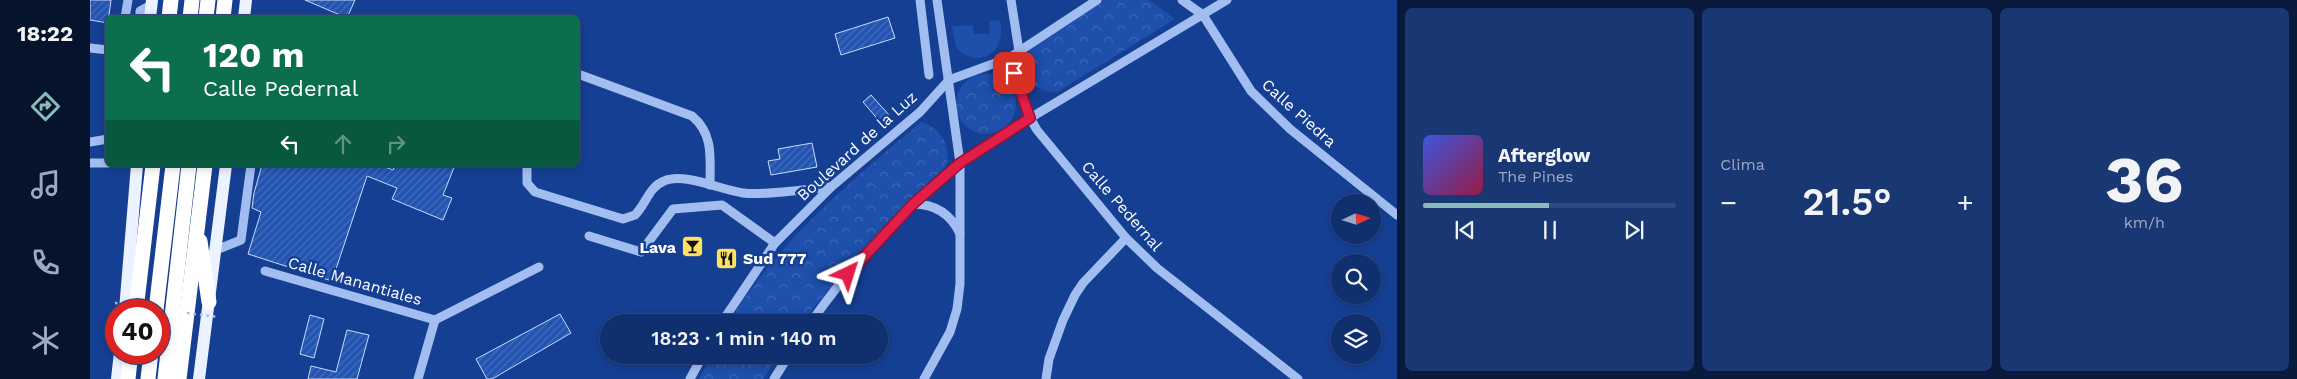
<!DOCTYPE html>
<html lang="es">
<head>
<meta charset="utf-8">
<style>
	:root { --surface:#102f6e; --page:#193773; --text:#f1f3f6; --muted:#9ca9c2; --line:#304a81; --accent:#8bbbb9 }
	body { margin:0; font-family:"Work Sans",sans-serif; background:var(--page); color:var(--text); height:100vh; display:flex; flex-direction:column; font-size:19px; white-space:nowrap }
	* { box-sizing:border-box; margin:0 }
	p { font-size:16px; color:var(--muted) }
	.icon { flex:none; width:28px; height:28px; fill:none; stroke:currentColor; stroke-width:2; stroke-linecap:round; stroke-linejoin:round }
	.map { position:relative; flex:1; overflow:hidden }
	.drawer { display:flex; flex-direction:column; gap:8px; padding:8px; background:#091a3c; width:900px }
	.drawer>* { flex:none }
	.banner { position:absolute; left:15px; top:15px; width:475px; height:152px; border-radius:8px; box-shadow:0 2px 8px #0003,0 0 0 1px var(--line); background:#0b6e4f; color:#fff; overflow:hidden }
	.needle { width:32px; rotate:86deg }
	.buttons { position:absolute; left:1241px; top:194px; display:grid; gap:10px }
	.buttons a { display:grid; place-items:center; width:50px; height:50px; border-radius:50%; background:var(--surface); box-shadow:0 2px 8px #0003,0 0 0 1px var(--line); font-size:25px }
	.speed { position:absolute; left:15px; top:299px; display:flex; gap:10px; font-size:25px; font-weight:700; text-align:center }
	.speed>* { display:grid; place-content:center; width:65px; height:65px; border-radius:50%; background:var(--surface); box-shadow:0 2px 8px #0003,0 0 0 1px var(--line); line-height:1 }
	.speed .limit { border:8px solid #d22; background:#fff; color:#111 }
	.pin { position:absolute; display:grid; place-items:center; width:42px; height:42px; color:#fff; margin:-21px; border-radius:10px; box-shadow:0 2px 8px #0006 }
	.me { position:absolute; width:55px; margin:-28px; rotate:41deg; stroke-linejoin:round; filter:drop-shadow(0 0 4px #0008) }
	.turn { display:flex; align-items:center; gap:18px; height:105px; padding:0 15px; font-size:22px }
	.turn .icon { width:65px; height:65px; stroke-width:2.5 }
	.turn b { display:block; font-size:35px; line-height:42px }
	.lanes { display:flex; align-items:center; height:48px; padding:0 15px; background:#0003; justify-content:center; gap:25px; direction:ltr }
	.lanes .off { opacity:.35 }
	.big { font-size:38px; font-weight:600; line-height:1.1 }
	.drawer .widget { flex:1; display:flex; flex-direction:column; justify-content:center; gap:8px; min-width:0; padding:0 18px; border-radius:8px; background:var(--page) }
	.drawer .dial { align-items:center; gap:0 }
	.dial b { font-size:65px; line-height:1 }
	.song { display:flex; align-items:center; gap:15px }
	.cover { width:60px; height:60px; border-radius:8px; background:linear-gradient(135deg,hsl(230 70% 55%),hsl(340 70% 35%)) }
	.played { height:5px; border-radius:2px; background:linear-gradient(90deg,var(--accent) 50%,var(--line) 50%) }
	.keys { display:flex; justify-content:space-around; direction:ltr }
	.heat { display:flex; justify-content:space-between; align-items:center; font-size:28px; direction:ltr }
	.drawer .tiles { flex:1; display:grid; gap:8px; grid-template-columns:repeat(3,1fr) }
	.trip { position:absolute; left:510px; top:314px; width:288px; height:50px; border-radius:25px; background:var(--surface); box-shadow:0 2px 8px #0003,0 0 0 1px var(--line); font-weight:600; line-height:50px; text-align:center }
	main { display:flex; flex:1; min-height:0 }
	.menu { display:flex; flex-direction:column; width:90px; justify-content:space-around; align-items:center; background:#06132c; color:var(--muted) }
	.menu .icon { width:35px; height:35px }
	.menu .on { color:var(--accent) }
	.menu b { font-size:22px; color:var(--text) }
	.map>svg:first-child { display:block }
</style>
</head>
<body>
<main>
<nav class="menu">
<b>18:22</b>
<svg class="icon on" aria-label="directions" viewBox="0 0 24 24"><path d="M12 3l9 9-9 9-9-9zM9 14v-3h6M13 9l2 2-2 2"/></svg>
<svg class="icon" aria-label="music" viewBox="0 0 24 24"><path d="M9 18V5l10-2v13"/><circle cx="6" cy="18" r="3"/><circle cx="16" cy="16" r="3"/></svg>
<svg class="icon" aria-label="phone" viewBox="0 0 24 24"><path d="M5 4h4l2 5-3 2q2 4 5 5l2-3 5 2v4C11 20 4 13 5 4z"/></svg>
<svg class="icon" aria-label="climate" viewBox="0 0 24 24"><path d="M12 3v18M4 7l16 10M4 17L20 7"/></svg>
</nav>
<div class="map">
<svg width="1307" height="379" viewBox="0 0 1307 379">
	<defs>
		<pattern id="park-crowns" width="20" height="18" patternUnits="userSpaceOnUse" patternTransform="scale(1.25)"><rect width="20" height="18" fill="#1d4fab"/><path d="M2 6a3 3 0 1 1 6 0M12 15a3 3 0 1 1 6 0" fill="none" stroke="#3f69b8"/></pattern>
		<pattern id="building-hatch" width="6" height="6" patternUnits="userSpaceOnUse" patternTransform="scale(1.25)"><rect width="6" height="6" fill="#2354b1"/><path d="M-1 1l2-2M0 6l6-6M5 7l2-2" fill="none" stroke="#446ebd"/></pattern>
	</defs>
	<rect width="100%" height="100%" fill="#153f92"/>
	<!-- park -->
	<g fill="url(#park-crowns)">
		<path d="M 1013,0 L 1059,0 L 1085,19 L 967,92 C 942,93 929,71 940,50 Z"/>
		<circle cx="896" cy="104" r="30"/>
		<path d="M 831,122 C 851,128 860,144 857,165 L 783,236 L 712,322 L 639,322 C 688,241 759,183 831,122 Z"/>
		<path d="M 621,355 L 689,355 L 673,379 L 609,379 Z"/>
	</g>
	<!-- garden -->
	<path fill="#1d4fab" d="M 910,20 C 911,27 912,34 910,40 C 904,62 878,63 866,47 L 862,26 L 883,25 L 884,34 L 900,34 L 899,21 Z"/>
	<!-- building -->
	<g fill="url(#building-hatch)" stroke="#c9dbfc">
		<path d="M 0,0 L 21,0 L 18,23 L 0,20 Z"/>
		<path d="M 215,0 L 265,0 L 257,18 Z"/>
		<path d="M 798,17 L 805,38 L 751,55 L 745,34 Z"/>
		<path d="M 781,95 L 800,116 L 791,123 L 773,102 Z"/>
		<path d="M 722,143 L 727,167 L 681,175 L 678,161 L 690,159 L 688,149 Z"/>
		<path d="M 172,165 L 290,165 L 303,170 L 305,165 L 365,165 L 353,195 L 362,198 L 353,220 L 302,199 L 307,188 L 277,176 L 242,281 L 158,254 L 171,212 L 162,208 L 164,193 Z"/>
		<path d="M 470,314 L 481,333 L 402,379 L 397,379 L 386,359 Z"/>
		<path d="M 220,315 L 234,319 L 224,358 L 210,354 Z"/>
		<path d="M 257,330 L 279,335 L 267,379 L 218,379 L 221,366 L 246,372 Z"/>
	</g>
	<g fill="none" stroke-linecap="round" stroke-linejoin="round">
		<!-- minor -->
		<g stroke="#a2bef1" stroke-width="9">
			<path d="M 830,0 L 839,75"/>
			<path d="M 921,0 L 929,51"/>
			<path d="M 1092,0 L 1113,15 L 1161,91 L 1200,129 L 1307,215"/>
			<path d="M 35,18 L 38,0"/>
			<path d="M 50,18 L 50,11 L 61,5"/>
			<path d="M 0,48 L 18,50"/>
			<path d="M 919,58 L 940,118 L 947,130 L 1036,238 L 1067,268 L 1208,379"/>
			<path d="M 488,74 L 602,116 C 624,134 620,159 620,185"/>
			<path d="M 0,142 L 18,139"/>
			<path d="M 0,163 L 18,163"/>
			<path d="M 437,165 L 437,183 L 445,192 L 533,219 L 545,215 C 556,204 559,187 574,181 C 594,172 631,190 653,193 C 674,196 718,189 741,187"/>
			<path d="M 823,204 C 845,204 861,214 870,234"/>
			<path d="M 499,236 L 551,252 L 583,209 L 632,205 L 685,243"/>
			<path d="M 126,250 L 151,240 L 161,165"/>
			<path d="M 175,271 L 345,320"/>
			<path d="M 345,320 L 449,267"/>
			<path d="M 632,322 L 685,243 L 741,187 L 830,112 L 859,80 L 919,58 L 1007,0"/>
			<path d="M 721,322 C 770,253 832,189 902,141 L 1137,0"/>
			<path d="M 328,379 L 345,320"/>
			<path d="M 600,379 L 613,355"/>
			<path d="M 684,379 L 699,355"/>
			<path d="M 834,379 L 860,332 L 867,309 L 870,284 L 870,163 L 847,0"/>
			<path d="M 956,379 L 959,359 L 973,320 L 985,295 L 993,283 L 1036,238"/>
		</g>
		<!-- major -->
		<g stroke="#ecf2ff" stroke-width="12">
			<path d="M 60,18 L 62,0"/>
			<path d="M 154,18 L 156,0"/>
			<path d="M 35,310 L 47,165"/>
			<path d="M 27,379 L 30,352"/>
			<path d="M 109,379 L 136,165"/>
		</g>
		<!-- highway -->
		<g stroke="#fff" stroke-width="15">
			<path d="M 79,18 L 81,0"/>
			<path d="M 100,18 L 102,0"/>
			<path d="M 116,18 L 118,0"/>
			<path d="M 133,18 L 135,0"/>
			<path d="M 110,241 L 119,302"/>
			<path d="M 46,310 L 63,165"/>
			<path d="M 38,379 L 41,352"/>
			<path d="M 58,379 L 61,352"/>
			<path d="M 89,379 L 115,165"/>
		</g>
		<!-- path-bridge -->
		<g stroke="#a2bef1" stroke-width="2.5" stroke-dasharray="2.5 4" stroke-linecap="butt">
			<path d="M 25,303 L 52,306"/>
			<path d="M 97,313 L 128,317"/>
		</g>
		<!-- highway-bridge -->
		<g stroke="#fff" stroke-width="15">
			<path d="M 66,310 L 83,165"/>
			<path d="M 75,379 L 99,165"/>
		</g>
	</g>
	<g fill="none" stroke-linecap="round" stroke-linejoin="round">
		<defs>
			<path id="route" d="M 758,274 L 823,204 L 870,163 L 940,118 L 924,73"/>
		</defs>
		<!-- route casing -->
		<use href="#route" stroke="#92132f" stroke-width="12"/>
		<!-- route -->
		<use href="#route" stroke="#e11d48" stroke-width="9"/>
	</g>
	<!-- icons -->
	<defs>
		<symbol id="bar-square" viewBox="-11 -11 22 22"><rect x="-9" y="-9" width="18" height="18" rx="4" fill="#ffe162" stroke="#153f92"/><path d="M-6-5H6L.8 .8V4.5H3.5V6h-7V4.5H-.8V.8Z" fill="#111"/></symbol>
		<symbol id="restaurant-square" viewBox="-11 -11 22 22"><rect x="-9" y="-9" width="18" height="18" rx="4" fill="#ffe162" stroke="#153f92"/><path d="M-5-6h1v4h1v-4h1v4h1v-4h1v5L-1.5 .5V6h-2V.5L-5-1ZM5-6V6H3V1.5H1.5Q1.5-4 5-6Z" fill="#111"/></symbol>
	</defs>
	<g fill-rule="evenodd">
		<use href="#bar-square" x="590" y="234" width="25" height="25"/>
		<use href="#restaurant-square" x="624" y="246" width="25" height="25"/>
	</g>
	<g text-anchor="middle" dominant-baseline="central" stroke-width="5" stroke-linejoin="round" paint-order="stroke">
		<!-- street labels -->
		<g font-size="16" fill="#fff" stroke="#153f92">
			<text transform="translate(1209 113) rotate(42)">Calle Piedra</text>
			<text transform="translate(767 146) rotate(-42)">Boulevard de la Luz</text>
			<text transform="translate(1032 206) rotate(49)">Calle Pedernal</text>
			<text transform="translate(265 281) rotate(16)">Calle Manantiales</text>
		</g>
		<!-- poi labels -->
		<g font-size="16" font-weight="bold" fill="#fff" stroke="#153f92" text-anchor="end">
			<text x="586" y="247">Lava</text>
			<text x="653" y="258" text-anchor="start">Sud 777</text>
		</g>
	</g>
</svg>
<div class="buttons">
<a><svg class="needle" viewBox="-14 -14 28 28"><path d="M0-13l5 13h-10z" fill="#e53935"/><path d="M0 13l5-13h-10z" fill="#9ca9c2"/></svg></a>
<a><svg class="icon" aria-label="search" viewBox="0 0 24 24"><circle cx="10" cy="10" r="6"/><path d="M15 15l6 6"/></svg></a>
<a><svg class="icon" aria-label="layers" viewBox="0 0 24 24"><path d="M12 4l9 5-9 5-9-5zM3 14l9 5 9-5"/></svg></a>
</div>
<div class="speed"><div class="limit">40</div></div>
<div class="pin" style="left:924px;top:73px;background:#d93025"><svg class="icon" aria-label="arrive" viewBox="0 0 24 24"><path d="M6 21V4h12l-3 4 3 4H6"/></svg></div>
<svg class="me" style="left:758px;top:274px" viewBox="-20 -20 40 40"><path d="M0-17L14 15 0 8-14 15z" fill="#e11d48" stroke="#fff" stroke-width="4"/></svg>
<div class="trip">18:23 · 1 min · 140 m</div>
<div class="banner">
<div class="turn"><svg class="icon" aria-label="left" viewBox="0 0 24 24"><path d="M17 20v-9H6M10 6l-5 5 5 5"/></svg><div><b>120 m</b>Calle Pedernal</div></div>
<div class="lanes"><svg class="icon" aria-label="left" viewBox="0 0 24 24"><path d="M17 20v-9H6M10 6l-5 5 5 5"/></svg><svg class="icon off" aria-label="ahead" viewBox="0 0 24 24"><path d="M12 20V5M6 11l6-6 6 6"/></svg><svg class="icon off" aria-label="right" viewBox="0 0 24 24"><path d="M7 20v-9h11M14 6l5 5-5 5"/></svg></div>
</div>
</div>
<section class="drawer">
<div class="tiles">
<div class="widget">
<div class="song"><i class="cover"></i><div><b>Afterglow</b><p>The Pines</p></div></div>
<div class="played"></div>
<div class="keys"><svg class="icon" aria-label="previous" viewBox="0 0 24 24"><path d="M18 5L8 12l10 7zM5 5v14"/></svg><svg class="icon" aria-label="pause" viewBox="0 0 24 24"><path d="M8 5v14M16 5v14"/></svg><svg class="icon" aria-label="next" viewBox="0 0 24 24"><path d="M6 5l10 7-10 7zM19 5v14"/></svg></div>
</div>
<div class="widget"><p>Clima</p>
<div class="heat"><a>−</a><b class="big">21.5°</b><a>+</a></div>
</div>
<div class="widget dial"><b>36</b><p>km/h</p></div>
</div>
</section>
</main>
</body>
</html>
